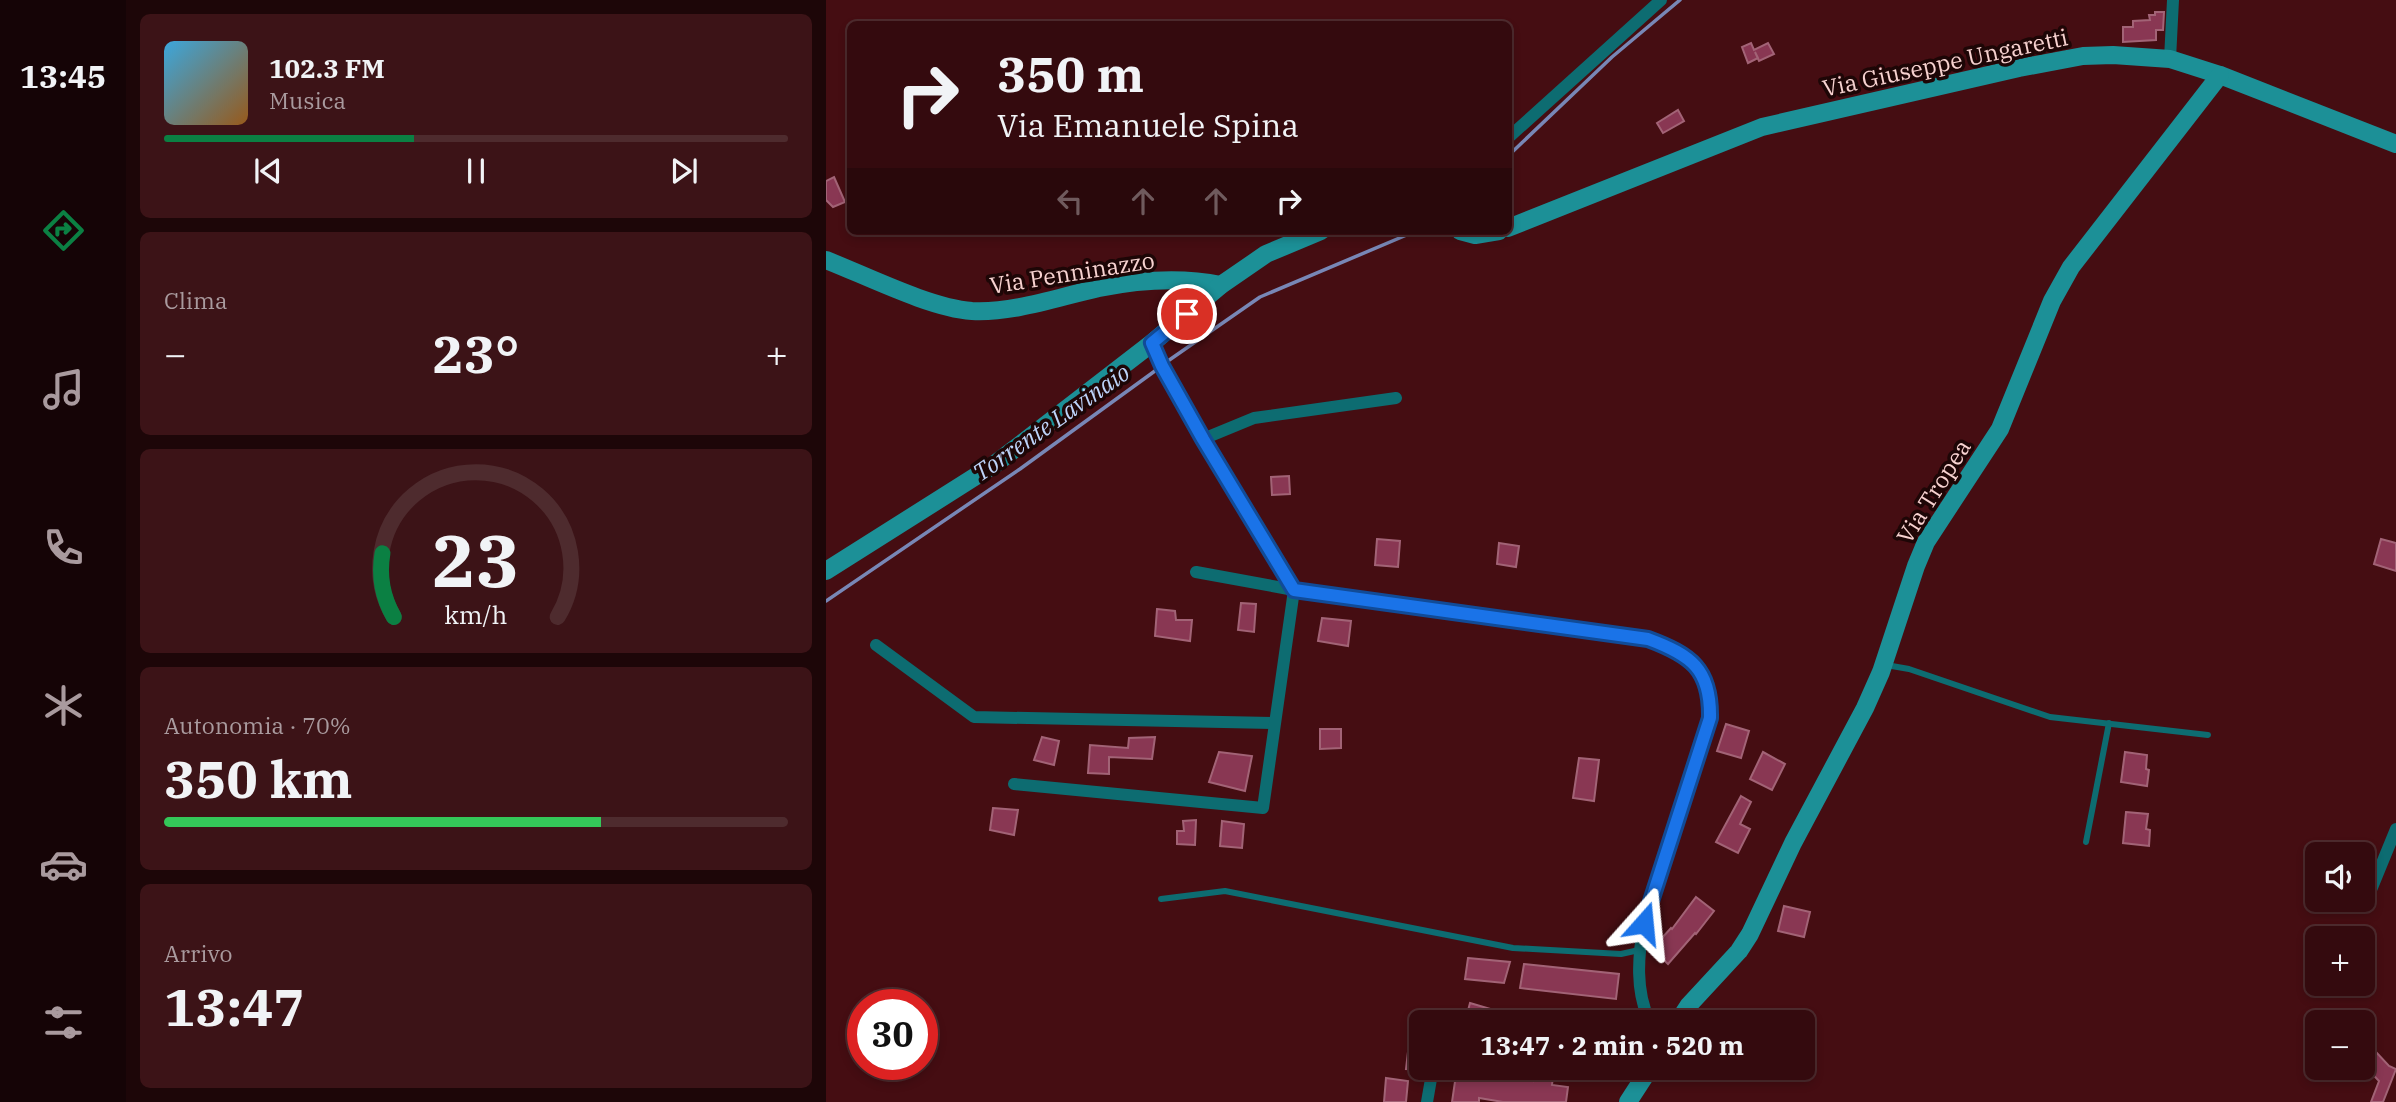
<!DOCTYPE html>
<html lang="it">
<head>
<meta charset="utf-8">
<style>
	:root { --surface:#340a0e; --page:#3c1317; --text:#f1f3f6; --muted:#a99a9e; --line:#4e2b2e; --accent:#0b8043 }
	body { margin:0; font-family:"IBM Plex Serif",serif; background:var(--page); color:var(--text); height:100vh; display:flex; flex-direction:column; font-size:26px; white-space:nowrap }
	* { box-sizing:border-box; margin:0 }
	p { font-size:23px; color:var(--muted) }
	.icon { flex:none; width:38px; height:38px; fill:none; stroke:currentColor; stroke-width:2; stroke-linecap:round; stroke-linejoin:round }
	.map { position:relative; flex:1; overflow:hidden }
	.panel { display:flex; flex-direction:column; gap:14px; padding:14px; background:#1d0608; width:700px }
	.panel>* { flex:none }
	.top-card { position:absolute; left:21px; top:21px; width:665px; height:214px; border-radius:10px; box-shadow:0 4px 10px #0003,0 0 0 2px var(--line); background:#340a0e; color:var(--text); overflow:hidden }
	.controls { position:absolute; left:1479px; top:842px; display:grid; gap:14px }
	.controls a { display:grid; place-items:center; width:70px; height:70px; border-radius:10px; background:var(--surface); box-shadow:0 4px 10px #0003,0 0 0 2px var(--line); font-size:35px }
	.speed { position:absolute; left:21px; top:989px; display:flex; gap:14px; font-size:35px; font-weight:700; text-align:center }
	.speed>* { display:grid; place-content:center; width:91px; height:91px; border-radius:50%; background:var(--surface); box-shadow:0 4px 10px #0003,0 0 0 2px var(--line); line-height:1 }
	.speed .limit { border:10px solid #d22; background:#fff; color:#111 }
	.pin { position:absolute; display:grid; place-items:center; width:60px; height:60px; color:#fff; margin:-30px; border:4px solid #fff; border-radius:50%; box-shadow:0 2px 7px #0007 }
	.me { position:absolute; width:77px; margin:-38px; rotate:18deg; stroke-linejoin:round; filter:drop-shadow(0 0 5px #0008) }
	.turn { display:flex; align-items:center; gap:24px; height:147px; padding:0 35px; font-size:32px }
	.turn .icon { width:91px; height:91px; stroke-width:2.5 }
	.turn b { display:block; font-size:49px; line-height:60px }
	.lanes { display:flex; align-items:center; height:66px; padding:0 35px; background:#0003; justify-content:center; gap:35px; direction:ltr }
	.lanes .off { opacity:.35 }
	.big { font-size:52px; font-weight:700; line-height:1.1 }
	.panel .widget { flex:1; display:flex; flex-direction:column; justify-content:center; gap:10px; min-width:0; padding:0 24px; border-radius:10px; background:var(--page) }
	.panel .dial { align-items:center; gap:0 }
	.dial svg { height:182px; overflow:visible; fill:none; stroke:var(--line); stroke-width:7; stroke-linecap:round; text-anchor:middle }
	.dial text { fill:var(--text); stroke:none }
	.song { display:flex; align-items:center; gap:21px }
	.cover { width:84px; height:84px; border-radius:10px; background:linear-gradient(135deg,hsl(200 70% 55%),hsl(30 70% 35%)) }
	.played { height:7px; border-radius:4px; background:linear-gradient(90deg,var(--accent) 40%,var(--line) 40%) }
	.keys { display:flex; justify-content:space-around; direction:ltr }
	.heat { display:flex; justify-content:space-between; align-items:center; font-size:38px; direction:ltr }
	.charge { height:10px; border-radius:5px; background:linear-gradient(90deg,#34c759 70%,var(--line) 0) }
	.trip { position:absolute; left:583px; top:1010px; width:406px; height:70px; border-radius:10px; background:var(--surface); box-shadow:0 4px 10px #0003,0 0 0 2px var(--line); font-weight:700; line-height:70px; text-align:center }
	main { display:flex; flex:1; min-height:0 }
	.dock { display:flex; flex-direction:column; width:126px; justify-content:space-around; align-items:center; background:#150406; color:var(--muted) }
	.dock .icon { width:49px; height:49px }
	.dock .selected { color:var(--accent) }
	.dock b { font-size:32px; color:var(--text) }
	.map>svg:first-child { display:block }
</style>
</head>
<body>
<main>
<nav class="dock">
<b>13:45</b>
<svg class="icon selected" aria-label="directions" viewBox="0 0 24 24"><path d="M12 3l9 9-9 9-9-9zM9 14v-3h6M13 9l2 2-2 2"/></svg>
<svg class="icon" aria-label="music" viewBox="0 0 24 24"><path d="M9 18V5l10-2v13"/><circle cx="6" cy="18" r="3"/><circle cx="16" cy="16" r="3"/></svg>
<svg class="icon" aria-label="phone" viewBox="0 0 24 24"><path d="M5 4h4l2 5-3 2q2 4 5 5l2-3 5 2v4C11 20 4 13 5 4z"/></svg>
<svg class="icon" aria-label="climate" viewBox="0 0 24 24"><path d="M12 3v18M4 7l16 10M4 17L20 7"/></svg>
<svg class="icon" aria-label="car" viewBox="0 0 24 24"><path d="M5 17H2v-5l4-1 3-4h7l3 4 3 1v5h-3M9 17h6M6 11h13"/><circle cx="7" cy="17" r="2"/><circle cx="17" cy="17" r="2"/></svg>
<svg class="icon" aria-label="filters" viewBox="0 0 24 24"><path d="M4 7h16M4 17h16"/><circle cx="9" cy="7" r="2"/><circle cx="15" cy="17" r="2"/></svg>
</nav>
<section class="panel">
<div class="widget">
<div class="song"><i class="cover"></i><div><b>102.3 FM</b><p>Musica</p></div></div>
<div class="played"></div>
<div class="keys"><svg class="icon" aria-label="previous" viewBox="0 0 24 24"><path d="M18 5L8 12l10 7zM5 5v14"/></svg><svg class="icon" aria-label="pause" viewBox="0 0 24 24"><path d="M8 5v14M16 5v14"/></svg><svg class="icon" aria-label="next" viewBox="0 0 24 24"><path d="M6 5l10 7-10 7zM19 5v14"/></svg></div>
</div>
<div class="widget"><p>Clima</p>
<div class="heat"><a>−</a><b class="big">23°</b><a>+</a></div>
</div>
<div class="widget dial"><svg viewBox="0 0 100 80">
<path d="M14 69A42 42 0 1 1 86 69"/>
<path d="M14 69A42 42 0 0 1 9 41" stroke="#0b8043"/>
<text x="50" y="56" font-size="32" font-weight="700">23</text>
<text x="50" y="72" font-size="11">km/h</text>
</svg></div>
<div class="widget"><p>Autonomia · 70%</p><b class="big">350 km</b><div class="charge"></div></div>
<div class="widget"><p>Arrivo</p><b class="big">13:47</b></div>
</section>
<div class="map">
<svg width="1570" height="1102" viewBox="0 0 1570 1102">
	<rect width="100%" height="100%" fill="#450d12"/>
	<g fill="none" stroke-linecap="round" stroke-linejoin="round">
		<!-- stream -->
		<g stroke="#7887b6" stroke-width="3.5">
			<path d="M 682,156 L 786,57 L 854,0"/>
			<path d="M 339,363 L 434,297 L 590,231"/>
			<path d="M 0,601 L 194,469 L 333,368"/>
		</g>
	</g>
	<!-- building -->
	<g fill="#893753" stroke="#a26376" stroke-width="2">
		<path d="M 1329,12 L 1338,12 L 1337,30 L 1330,30 L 1330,40 L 1297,42 L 1297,27 L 1307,27 L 1307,21 L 1324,20 L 1323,15 L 1329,15 Z"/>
		<path d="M 925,43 L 928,50 L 942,43 L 948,54 L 933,61 L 929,52 L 932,58 L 922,63 L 916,47 Z"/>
		<path d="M 852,110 L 858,121 L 837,133 L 831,123 Z"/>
		<path d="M 8,177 L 19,202 L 7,207 L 0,200 L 0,181 Z"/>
		<path d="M 463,476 L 464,494 L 446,495 L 445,477 Z"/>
		<path d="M 551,539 L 574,541 L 572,567 L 549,565 Z"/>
		<path d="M 1555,539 L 1570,543 L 1570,571 L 1548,564 Z"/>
		<path d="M 673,543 L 693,546 L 690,567 L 671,564 Z"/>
		<path d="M 415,603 L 430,604 L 428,632 L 412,630 Z"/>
		<path d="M 331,609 L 349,611 L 350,620 L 366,620 L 364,641 L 329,636 Z"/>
		<path d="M 496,618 L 525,621 L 522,646 L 492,641 Z"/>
		<path d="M 900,724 L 923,731 L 915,758 L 891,751 Z"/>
		<path d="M 494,729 L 515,729 L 515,748 L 494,749 Z"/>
		<path d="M 216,737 L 233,741 L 228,765 L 208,760 Z"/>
		<path d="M 329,737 L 326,759 L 283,757 L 283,774 L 262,773 L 264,745 L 302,748 L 303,738 Z"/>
		<path d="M 393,752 L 426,756 L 419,791 L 383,782 Z"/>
		<path d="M 937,752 L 959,764 L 946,790 L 924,779 Z"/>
		<path d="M 1299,752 L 1321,755 L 1320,769 L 1323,770 L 1321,786 L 1295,782 Z"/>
		<path d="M 753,758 L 773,760 L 768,801 L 747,798 Z"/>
		<path d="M 915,796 L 925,802 L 914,824 L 924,829 L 912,853 L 890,842 Z"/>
		<path d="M 167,808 L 192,810 L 188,835 L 164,830 Z"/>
		<path d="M 1300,812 L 1322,814 L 1320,829 L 1324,830 L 1323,846 L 1297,843 Z"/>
		<path d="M 370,820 L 369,845 L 351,844 L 351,831 L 358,831 L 357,821 Z"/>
		<path d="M 396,821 L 418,824 L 416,848 L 394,846 Z"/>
		<path d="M 870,897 L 888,911 L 870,934 L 869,933 L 842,964 L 826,949 L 845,928 L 846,929 Z"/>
		<path d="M 958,906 L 984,912 L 978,937 L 952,931 Z"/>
		<path d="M 642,958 L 684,962 L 678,983 L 639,979 Z"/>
		<path d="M 698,964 L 793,974 L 790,999 L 694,988 Z"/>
		<path d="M 644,1003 L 671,1011 L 668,1022 L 639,1022 Z"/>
		<path d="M 1536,1037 L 1563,1066 L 1570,1069 L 1557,1102 L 1545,1102 L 1553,1081 L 1536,1063 Z"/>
		<path d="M 583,1043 L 595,1044 L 595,1070 L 580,1069 Z"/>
		<path d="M 631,1068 L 658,1068 L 658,1073 L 707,1081 L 709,1068 L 728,1068 L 726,1085 L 742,1087 L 740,1102 L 677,1102 L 653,1098 L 653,1102 L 626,1102 Z"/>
		<path d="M 560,1078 L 582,1081 L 580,1102 L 558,1102 Z"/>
	</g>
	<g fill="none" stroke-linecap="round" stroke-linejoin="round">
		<!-- lane -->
		<g stroke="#0d6c71" stroke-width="6">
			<path d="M 1060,665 L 1083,669 L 1224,717 L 1382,735"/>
			<path d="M 1260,842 L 1283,723"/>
			<path d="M 335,899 L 399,891 L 687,948 L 795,954 L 813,950"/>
		</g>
		<!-- street -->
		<g stroke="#0d6c71" stroke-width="12">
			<path d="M 1344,59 L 1347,0"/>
			<path d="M 682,138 L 835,0"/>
			<path d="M 326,343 L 336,366 L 377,439 L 468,590 L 823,639 C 847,648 871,659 882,685 C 886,694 884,707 884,718 L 818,923 C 812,956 809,991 824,1022"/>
			<path d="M 377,439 L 428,418 L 570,398"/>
			<path d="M 50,645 L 148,717 L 447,723"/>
			<path d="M 188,784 L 437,808 L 468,590 L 370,572"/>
			<path d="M 1545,890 L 1570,829"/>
			<path d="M 601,1102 L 605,1079"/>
		</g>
		<!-- secondary -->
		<g stroke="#1c9097" stroke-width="18">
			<path d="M 682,228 L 936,127 L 1193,68 L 1257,56 L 1287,55 L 1344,59 L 1394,75 L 1570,144"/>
			<path d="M 634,231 L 649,235 L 673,231"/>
			<path d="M 0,260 C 41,276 104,308 146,311 C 189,313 232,297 273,288 C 313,280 355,277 395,285"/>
			<path d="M 0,571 L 169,464 L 326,343 L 395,285 L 440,254 L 495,231"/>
			<path d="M 852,1022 L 863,1005 L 913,951 L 924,934 L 967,843 L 1039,708 L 1055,672 L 1090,566 L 1100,542 L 1174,429 L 1226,301 L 1245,267 L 1394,75"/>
			<path d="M 802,1102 L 824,1068"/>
		</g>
	</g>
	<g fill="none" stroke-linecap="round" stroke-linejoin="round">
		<defs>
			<path id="route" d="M 361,314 L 326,343 L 336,366 L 377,439 L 468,590 L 822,639 C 865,655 885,669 884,718 L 818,923"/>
		</defs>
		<!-- route casing -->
		<use href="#route" stroke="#114b97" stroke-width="18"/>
		<!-- route -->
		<use href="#route" stroke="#1a73e8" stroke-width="12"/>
	</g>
	<g text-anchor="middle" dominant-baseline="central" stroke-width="7" stroke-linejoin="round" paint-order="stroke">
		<!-- street labels -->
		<g font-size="23" fill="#f7d2d0" stroke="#1d0606">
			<text transform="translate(1119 62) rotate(-12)">Via Giuseppe Ungaretti</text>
			<text transform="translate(246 272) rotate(-9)">Via Penninazzo</text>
			<text transform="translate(1107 491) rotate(-58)">Via Tropea</text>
		</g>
		<!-- water labels -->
		<g font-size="24" font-style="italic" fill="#bdd3f9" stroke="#1d0606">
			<text transform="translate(225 422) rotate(-35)">Torrente Lavinaio</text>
		</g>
	</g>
</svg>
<div class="controls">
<a><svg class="icon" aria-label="sound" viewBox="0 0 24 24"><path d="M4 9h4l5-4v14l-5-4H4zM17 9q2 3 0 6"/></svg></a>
<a>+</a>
<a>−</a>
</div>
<div class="speed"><div class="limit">30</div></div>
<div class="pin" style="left:361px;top:314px;background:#d93025"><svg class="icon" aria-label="arrive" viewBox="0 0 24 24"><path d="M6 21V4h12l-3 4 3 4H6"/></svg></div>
<svg class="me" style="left:818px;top:923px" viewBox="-20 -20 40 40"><path d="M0-17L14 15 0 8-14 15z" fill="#1a73e8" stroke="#fff" stroke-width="4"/></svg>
<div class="trip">13:47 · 2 min · 520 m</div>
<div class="top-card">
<div class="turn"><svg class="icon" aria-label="right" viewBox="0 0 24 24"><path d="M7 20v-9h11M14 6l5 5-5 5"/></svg><div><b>350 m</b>Via Emanuele Spina</div></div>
<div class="lanes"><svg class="icon off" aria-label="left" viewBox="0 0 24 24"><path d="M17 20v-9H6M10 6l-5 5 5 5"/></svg><svg class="icon off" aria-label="ahead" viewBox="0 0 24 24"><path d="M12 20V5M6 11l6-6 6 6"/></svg><svg class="icon off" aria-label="ahead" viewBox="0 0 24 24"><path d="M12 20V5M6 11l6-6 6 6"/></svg><svg class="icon" aria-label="right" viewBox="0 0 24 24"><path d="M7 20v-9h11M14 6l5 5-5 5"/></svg></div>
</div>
</div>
</main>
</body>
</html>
